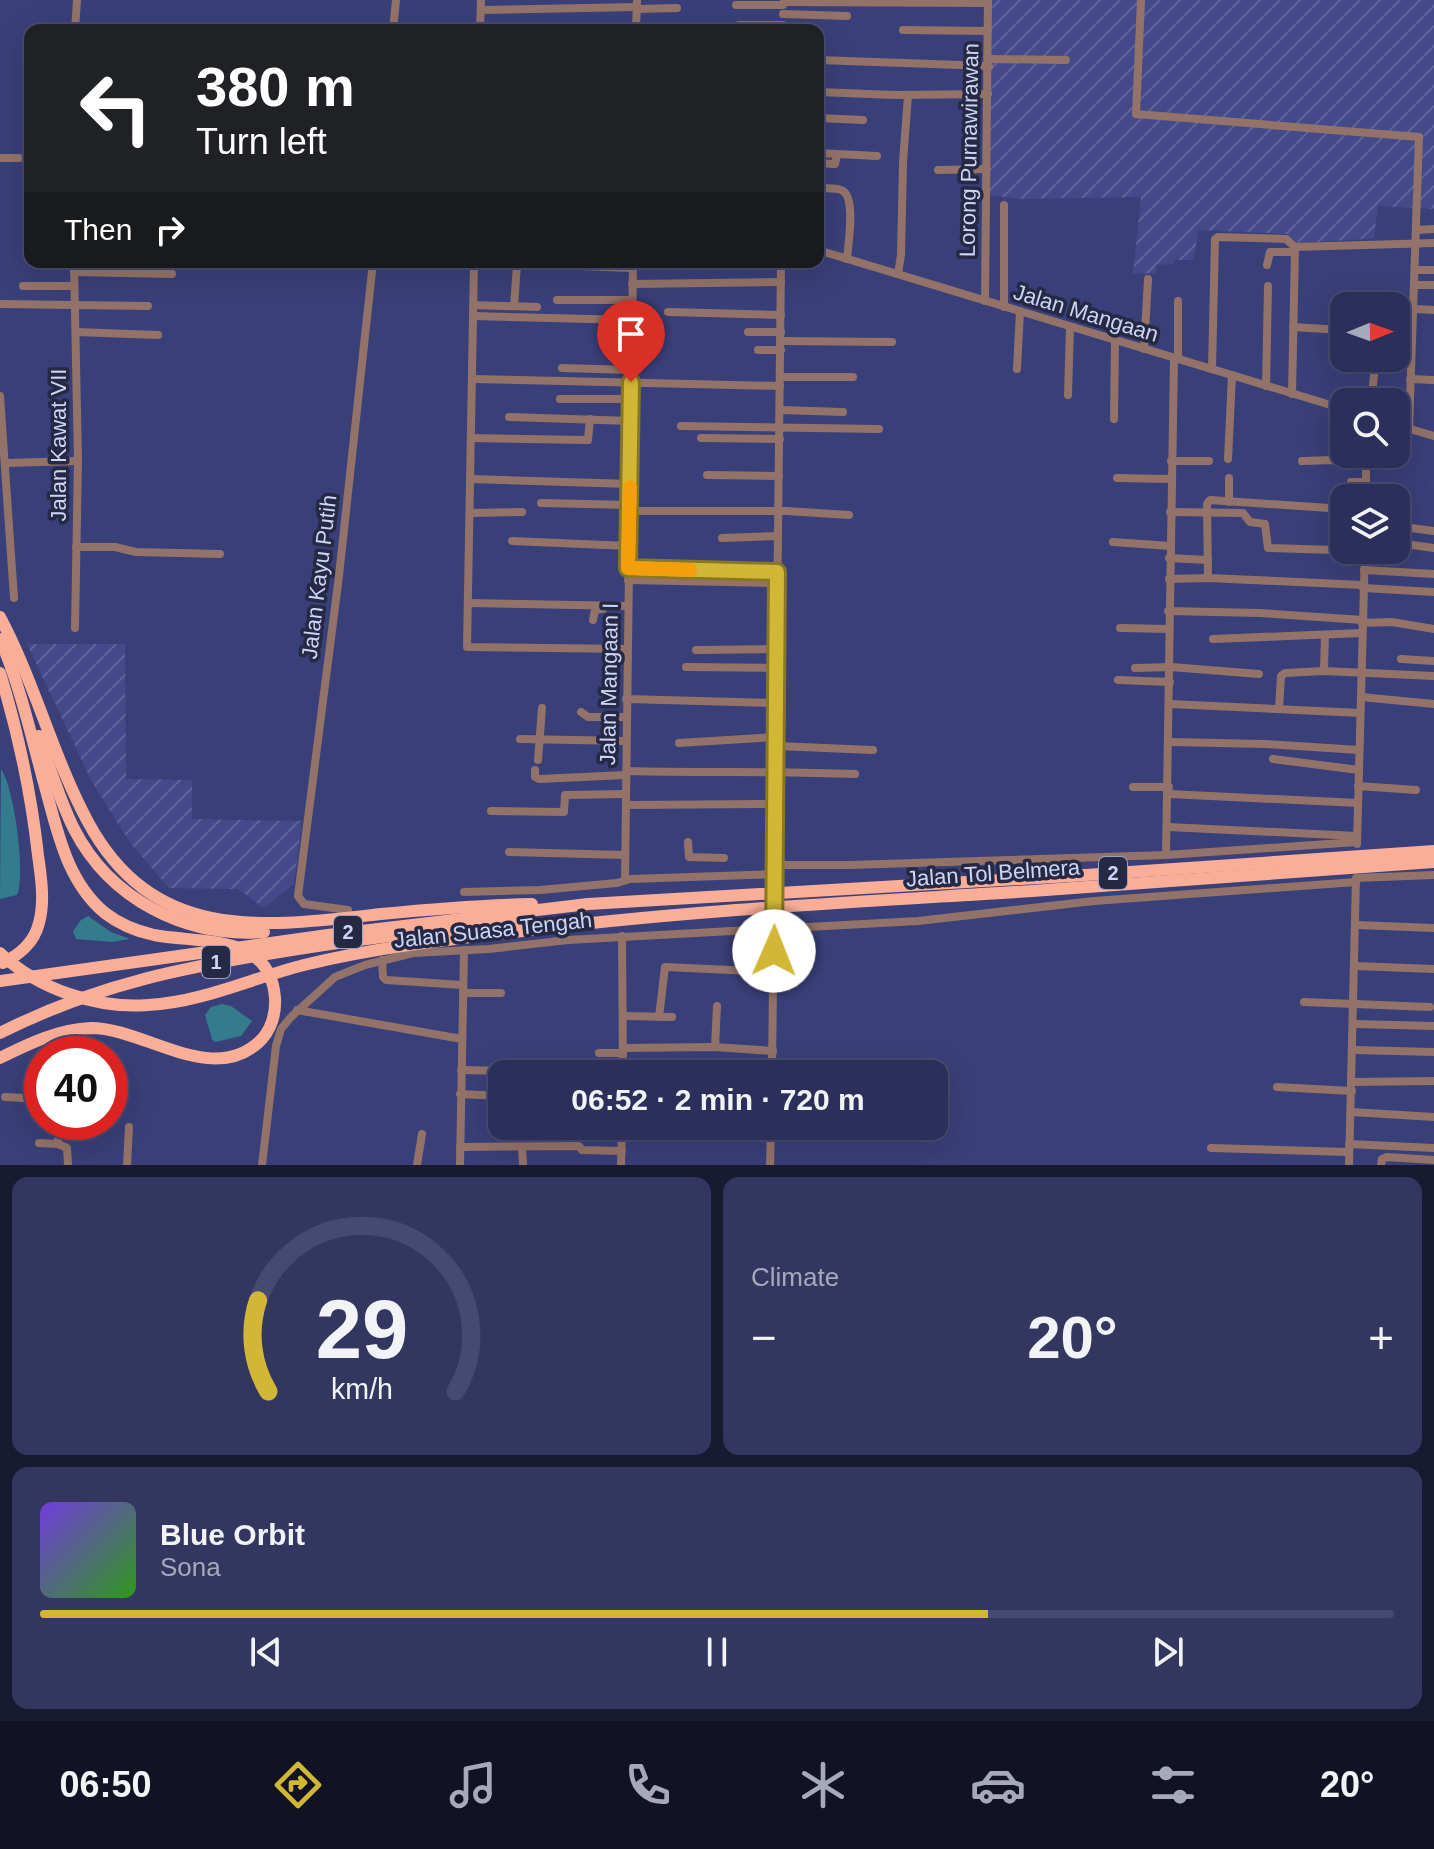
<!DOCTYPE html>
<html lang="en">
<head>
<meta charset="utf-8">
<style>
	:root { --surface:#2b2f5a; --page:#333760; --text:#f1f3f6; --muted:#a6a9bb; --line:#474a70; --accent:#d2b736 }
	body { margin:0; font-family:Helvetica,sans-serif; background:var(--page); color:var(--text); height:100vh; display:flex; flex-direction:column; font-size:30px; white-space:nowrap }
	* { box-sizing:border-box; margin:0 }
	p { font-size:26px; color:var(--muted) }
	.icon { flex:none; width:44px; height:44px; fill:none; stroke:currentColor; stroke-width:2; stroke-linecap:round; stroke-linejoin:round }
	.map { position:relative; height:1165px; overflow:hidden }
	.sheet { display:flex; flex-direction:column; gap:12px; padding:12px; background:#181a32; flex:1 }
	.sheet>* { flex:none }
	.guide { position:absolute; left:24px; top:24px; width:800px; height:244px; border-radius:16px; box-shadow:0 8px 32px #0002,0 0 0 2px var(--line); background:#202124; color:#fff; overflow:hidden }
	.needle { width:52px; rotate:89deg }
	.fabs { position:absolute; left:1330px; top:292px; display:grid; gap:16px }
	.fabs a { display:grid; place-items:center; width:80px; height:80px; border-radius:16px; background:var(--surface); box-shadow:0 8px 32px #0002,0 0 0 2px var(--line); font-size:40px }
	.speed { position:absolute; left:24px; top:1036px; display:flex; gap:16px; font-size:40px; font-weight:700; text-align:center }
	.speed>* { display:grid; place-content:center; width:104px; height:104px; border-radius:50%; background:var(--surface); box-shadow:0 8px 32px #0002,0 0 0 2px var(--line); line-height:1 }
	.speed .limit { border:12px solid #d22; background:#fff; color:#111 }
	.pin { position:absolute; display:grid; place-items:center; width:68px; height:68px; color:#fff; margin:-82px -34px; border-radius:50% 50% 50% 0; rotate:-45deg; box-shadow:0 0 8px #0007 }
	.pin .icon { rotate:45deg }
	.me { position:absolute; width:88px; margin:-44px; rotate:1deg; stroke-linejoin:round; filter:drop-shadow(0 0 6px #0008) }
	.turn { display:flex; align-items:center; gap:28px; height:168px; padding:0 40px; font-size:36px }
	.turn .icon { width:104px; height:104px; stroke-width:2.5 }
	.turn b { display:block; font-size:56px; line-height:68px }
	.then { display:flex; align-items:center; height:76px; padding:0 40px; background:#0003; gap:16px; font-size:30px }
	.big { font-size:60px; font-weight:700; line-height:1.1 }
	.sheet .tile { flex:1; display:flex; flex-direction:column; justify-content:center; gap:12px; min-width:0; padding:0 28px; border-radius:16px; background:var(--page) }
	.sheet .dial { align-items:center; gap:0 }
	.dial svg { height:208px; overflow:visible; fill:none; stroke:var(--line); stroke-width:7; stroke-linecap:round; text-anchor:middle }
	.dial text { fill:var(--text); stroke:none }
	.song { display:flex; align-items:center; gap:24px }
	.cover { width:96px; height:96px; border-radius:12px; background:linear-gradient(135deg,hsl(260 70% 55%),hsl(110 70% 35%)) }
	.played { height:8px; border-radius:4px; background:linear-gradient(90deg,var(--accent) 70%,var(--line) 70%) }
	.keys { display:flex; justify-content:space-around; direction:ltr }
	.heat { display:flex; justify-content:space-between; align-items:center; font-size:44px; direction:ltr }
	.sheet .tiles { flex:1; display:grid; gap:12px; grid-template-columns:1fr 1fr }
	.tile:last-child { grid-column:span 2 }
	.trip { position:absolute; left:488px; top:1060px; width:460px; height:80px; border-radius:16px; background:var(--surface); box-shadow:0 8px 32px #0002,0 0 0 2px var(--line); font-weight:700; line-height:80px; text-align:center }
	.dock { display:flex; height:128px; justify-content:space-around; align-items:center; background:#111324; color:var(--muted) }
	.dock .icon { width:56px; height:56px }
	.dock .active { color:var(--accent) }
	.dock b { font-size:36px; color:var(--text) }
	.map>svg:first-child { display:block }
</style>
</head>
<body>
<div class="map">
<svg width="1434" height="1165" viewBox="0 0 1434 1165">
	<defs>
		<pattern id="industrial-furrows" width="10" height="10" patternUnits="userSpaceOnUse" patternTransform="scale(2)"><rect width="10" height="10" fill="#444a89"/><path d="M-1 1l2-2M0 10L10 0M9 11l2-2" fill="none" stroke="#5e639a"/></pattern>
	</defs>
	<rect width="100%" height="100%" fill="#393f78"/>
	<!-- industrial -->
	<g fill="url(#industrial-furrows)">
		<path d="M 984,0 L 1434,0 L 1434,209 L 1378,206 L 1374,238 L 1350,240 L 1298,243 L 1286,234 L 1199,230 L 1193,260 L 1174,260 L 1175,264 L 1156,265 L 1156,273 L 1133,274 L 1141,197 L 1023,199 L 982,195 Z"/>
		<path d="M 27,644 L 125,644 L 126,779 L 192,780 L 192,819 L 302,821 L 294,884 L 264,908 L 238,889 L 169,888 L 130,843 L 91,780 Z"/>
	</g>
	<!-- water -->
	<g fill="#337b8d">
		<path d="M 1,769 C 14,787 26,875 17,895 L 0,899 Z"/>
		<path d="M 88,916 L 111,932 L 130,939 L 112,942 L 76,939 L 73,931 L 81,920 Z"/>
		<path d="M 222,1004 L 231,1006 L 252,1021 L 241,1036 L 215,1042 L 212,1039 L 205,1015 L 211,1007 Z"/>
	</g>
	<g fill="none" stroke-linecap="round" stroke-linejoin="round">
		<!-- minor -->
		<g stroke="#937369" stroke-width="8">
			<path d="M 1141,0 L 1136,114 L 1419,137 L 1409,429"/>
			<path d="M 784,2 L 988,3"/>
			<path d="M 736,5 L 783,5"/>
			<path d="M 637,9 L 677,8"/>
			<path d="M 481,10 L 636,7"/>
			<path d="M 783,14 L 847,16"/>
			<path d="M 739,25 L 783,25"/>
			<path d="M 75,30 L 77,0"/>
			<path d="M 393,30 L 396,0"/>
			<path d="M 480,30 L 481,0"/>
			<path d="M 636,30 L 637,0"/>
			<path d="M 903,30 L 988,31"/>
			<path d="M 989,59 L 1066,60"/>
			<path d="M 818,60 L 989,66"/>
			<path d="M 818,92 L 895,95 L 988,94"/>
			<path d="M 818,118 L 863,120"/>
			<path d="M 818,153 L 877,156"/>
			<path d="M 0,158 L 19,158"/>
			<path d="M 818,163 L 835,164 L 837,155"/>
			<path d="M 938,170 L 986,169"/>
			<path d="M 818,188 C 825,189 837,187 843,191 C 856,199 848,245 847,259"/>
			<path d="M 1004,205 L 1004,307"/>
			<path d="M 1416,230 L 1434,229"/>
			<path d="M 1295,247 L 1434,243"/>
			<path d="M 818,250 L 1344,409"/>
			<path d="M 74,262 L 78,461 L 75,628"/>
			<path d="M 465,262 L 633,268"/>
			<path d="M 474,262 L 467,647 L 627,649"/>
			<path d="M 1267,265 L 1270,252 L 1294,252"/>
			<path d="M 1415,270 L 1434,270"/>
			<path d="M 74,272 L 172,274"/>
			<path d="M 898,274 L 901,255 L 903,162 L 908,95"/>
			<path d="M 632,284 L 781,282"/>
			<path d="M 1415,285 L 1434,285"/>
			<path d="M 23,286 L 74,286"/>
			<path d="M 557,300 L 632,300"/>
			<path d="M 985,301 L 988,0"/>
			<path d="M 1178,301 L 1178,359"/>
			<path d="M 0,304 L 148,306"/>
			<path d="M 473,305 L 537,307"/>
			<path d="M 514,306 L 517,265"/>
			<path d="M 1414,309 L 1434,310"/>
			<path d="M 668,312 L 781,315"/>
			<path d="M 473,316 L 632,320"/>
			<path d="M 1293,327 L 1342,330"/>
			<path d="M 76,332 L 158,335"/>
			<path d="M 748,332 L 781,332"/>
			<path d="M 780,341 L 892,342"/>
			<path d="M 1144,349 L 1148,279"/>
			<path d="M 758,350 L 781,350"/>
			<path d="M 562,368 L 631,370"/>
			<path d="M 1017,369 L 1020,311"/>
			<path d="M 1212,369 L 1215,239 L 1218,237 L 1286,239 L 1295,247"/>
			<path d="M 780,377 L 853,377"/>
			<path d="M 472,379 L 780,386"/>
			<path d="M 1410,379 L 1434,380"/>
			<path d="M 1266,386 L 1268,286"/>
			<path d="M 1292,394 L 1295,247"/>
			<path d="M 1068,395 L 1070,327"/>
			<path d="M 0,396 L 14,598"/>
			<path d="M 560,399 L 631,399"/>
			<path d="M 1371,402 L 1376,358"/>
			<path d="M 780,410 L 843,412"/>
			<path d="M 509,417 L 631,421"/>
			<path d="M 1114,419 L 1115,340"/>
			<path d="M 1396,425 L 1434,436"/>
			<path d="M 681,426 L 879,429"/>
			<path d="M 471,438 L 588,440 L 590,419"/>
			<path d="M 701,438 L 780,439"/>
			<path d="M 1228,459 L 1232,375"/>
			<path d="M 1171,461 L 1209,461"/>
			<path d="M 1302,461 L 1333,460 L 1366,463"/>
			<path d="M 6,463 L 78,461"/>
			<path d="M 707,475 L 779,476"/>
			<path d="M 1117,478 L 1170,479"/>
			<path d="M 471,479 L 630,484"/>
			<path d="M 1351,482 L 1366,482"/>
			<path d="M 1366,498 L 1366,454"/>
			<path d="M 1229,502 L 1229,478"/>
			<path d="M 541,503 L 629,505"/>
			<path d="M 629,511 L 787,511 L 849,515"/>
			<path d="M 1170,512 L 1243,513 L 1250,522 L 1265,524 L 1268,548 L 1365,551"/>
			<path d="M 470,513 L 522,512"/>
			<path d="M 1396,526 L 1434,531"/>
			<path d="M 722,538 L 778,536"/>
			<path d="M 512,541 L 629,546"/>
			<path d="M 1113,542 L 1170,546"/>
			<path d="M 1405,544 L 1434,548"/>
			<path d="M 76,547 L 115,547 L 136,552 L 220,554"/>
			<path d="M 1169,558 L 1208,560"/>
			<path d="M 628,568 L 777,572"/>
			<path d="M 1364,570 L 1434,574"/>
			<path d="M 1208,578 L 1207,504 L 1210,500 L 1344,509"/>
			<path d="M 1169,579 L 1208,578 L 1364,585"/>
			<path d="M 628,580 L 777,583"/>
			<path d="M 1363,588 L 1434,592"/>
			<path d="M 468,603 L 628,606"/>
			<path d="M 1168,611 L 1260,613 L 1363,620"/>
			<path d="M 593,620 L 595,610 L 603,609"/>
			<path d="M 1362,623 L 1392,622 L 1434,629"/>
			<path d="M 1120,628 L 1169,629"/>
			<path d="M 1213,639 L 1362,633"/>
			<path d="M 696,650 L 776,649"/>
			<path d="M 1401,659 L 1434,661"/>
			<path d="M 686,667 L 776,668"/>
			<path d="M 1135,668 L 1171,667 L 1259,674"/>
			<path d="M 1324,671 L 1325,635"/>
			<path d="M 1118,680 L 1170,682"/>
			<path d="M 1361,697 L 1434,704"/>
			<path d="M 626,699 L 776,703"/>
			<path d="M 1170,704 L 1360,713"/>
			<path d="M 1279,709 L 1281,676 L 1285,673 L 1324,671 L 1434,676"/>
			<path d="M 581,712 L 588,717 L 626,717"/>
			<path d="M 520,739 L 626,741"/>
			<path d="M 1170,742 L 1265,744 L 1359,750"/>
			<path d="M 679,743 L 776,737"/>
			<path d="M 776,746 L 873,750"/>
			<path d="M 1273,759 L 1359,770"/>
			<path d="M 538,760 L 542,708"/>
			<path d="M 535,770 L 535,777 L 539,779 L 626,775"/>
			<path d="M 627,771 C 703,773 779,771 855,774"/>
			<path d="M 1358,786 L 1416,790"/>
			<path d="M 1133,787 L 1169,787"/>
			<path d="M 1169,794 L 1358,803"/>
			<path d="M 627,805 L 776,804"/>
			<path d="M 491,811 L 564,812 L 565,795 L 626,794"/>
			<path d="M 1168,827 L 1357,836"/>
			<path d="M 688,842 L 689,857 L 724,858"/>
			<path d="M 1357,844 L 1365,550"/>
			<path d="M 509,852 L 625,855"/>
			<path d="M 1166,855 L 1357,842"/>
			<path d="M 775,865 L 850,865 L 1166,855 L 1174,358"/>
			<path d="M 625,879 L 633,262"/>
			<path d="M 464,892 L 540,890 L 617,883 L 630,879 L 775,874"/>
			<path d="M 348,910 L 304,904 L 298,896 L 339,576 L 373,262"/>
			<path d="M 1357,925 L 1434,928"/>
			<path d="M 622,936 L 623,1074"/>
			<path d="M 382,960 L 383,977 L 386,980 L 463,985"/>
			<path d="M 1355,966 L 1434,969"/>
			<path d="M 463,993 L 501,993"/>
			<path d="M 1304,1002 L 1430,1007"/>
			<path d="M 297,1010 L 462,1039"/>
			<path d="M 623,1016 L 672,1017"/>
			<path d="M 659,1017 L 665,967 L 773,972"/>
			<path d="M 1354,1024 L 1434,1026"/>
			<path d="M 715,1047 L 717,1006"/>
			<path d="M 623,1048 L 715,1047 L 773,1051"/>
			<path d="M 1354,1050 L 1434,1052"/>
			<path d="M 599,1053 L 623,1053"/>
			<path d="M 519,1062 L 623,1064"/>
			<path d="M 461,1070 L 508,1071"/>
			<path d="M 772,1074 L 781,262"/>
			<path d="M 1351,1082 L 1434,1081"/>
			<path d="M 1277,1087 L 1352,1091"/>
			<path d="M 460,1094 L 502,1096"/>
			<path d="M 5,1097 L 42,1099"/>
			<path d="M 1351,1112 L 1434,1117"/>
			<path d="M 58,1122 L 58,1144"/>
			<path d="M 39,1143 L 58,1144 L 67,1148 L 68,1165"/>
			<path d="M 1349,1144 L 1434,1148"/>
			<path d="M 460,1147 L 579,1146 L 582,1150 L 622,1151"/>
			<path d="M 522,1147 L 523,1165"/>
			<path d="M 1211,1148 L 1348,1152"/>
			<path d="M 127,1165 L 129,1127"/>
			<path d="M 262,1165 L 276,1046 L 281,1029 L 291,1017 L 335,977 L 365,965 L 413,953 L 489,949 L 568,940 L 918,921 L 1094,901 L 1356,882"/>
			<path d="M 417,1165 L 422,1134"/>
			<path d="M 460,1165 L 464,950"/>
			<path d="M 621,1165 L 622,1126"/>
			<path d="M 770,1165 L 771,1126"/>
			<path d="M 1349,1165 L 1356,878 L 1434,875"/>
			<path d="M 1381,1165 L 1382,1159 L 1387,1157 L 1434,1160"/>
		</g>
		<!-- highway -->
		<g stroke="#faae98" stroke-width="12">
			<path d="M 0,617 C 35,683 53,757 88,822 C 154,944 264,927 381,914 C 431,909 482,905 532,904"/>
			<path d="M 0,639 C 20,685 31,735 44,783 C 57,829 66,881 105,913 C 119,924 136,931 154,935 C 200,944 270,932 275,998 C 276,1014 271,1031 259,1042 C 211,1086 144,1028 91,1028 C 59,1029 28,1044 0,1058"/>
			<path d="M 0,673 C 18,732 31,793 38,855 C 41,877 45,901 39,923 C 34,943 20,954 3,963"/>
			<path d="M 39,736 C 50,767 59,799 74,829 C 110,899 185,938 264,932"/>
			<path d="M 0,953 C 38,989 97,1009 148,1005 C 203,1002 252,978 304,965 C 373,948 443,940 514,932 C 686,910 859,902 1032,891 C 1166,882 1300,871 1434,862"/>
			<path d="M 0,981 L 328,935 L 588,904 L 1071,876 L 1434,851"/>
			<path d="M 0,1033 C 99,983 190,966 298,949 C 370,938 443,928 516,924"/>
		</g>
	</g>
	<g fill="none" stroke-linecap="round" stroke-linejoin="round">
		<defs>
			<path id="route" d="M 631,382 L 628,568 L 777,572 L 774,951"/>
		</defs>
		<!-- route casing -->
		<use href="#route" stroke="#887723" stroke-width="20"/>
		<!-- route -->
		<use href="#route" stroke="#d2b736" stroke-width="14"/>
		<!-- slow -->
		<path stroke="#f59e0b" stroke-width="14" d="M 630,487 L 628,568 L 690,570"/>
	</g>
	<g text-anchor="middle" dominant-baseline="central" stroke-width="7" stroke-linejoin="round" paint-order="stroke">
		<!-- shield labels -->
		<g fill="#262943" stroke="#9ba1c0" stroke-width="2">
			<rect x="1099" y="857" width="28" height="32" rx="6"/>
			<rect x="334" y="916" width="28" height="32" rx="6"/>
			<rect x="202" y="946" width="28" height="32" rx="6"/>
		</g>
		<g font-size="20" font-weight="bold" fill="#cdd4f6">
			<text x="1113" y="873">2</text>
			<text x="348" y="932">2</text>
			<text x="216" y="962">1</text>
		</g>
		<!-- street labels -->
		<g font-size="22" fill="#cdd4f6" stroke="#262943">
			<text transform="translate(969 150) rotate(-89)">Lorong Purnawirawan</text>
			<text transform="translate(1086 313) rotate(17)">Jalan Mangaan</text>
			<text transform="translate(58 445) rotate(-90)">Jalan Kawat VII</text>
			<text transform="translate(319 577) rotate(-83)">Jalan Kayu Putih</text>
			<text transform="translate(609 684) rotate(-89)">Jalan Mangaan I</text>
			<text transform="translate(993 873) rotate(-4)">Jalan Tol Belmera</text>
			<text transform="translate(493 930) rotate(-6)">Jalan Suasa Tengah</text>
		</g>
	</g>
</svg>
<div class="fabs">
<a><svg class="needle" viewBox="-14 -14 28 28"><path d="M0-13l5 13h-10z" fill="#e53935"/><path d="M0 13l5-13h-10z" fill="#a6a9bb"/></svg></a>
<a><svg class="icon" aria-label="search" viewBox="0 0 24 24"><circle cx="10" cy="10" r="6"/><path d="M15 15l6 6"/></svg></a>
<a><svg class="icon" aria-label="layers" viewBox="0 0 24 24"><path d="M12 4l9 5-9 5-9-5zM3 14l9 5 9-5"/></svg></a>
</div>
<div class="speed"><div class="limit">40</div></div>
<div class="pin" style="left:631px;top:382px;background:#d93025"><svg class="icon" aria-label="arrive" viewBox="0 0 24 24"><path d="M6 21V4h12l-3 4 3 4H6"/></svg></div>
<svg class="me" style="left:774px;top:951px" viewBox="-20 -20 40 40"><circle r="19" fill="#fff"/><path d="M0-13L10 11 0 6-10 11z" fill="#d2b736"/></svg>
<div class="trip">06:52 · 2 min · 720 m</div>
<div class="guide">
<div class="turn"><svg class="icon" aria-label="left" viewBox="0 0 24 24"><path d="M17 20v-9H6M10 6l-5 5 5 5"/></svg><div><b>380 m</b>Turn left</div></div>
<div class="then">Then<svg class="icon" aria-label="right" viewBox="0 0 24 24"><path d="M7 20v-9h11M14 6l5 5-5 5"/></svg></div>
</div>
</div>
<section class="sheet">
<div class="tiles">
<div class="tile dial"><svg viewBox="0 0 100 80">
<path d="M14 69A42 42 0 1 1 86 69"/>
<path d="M14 69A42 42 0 0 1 10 34" stroke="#d2b736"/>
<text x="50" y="56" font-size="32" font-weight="700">29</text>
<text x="50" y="72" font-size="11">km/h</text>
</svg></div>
<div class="tile"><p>Climate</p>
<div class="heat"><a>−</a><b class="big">20°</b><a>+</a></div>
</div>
<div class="tile">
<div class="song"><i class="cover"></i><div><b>Blue Orbit</b><p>Sona</p></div></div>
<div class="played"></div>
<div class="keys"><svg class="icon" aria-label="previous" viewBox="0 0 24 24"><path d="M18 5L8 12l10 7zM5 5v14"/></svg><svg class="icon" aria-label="pause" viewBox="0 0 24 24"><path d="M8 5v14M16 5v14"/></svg><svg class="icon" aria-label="next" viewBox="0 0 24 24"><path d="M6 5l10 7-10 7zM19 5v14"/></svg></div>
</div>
</div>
</section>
<nav class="dock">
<b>06:50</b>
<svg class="icon active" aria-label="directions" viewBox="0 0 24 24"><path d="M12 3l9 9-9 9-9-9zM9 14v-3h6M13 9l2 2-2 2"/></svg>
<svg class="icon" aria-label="music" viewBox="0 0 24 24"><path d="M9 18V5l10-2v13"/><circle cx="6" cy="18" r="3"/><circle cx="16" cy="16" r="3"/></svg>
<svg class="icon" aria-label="phone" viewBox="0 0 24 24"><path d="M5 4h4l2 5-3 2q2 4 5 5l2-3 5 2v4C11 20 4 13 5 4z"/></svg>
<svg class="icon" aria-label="climate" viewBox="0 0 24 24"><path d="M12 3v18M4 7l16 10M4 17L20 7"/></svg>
<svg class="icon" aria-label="car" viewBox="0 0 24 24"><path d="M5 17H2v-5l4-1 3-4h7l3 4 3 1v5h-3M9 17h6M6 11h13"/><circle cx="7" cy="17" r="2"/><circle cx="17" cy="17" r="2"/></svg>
<svg class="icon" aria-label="filters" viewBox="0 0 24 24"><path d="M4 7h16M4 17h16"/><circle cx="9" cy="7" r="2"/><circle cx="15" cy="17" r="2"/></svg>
<b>20°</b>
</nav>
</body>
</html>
